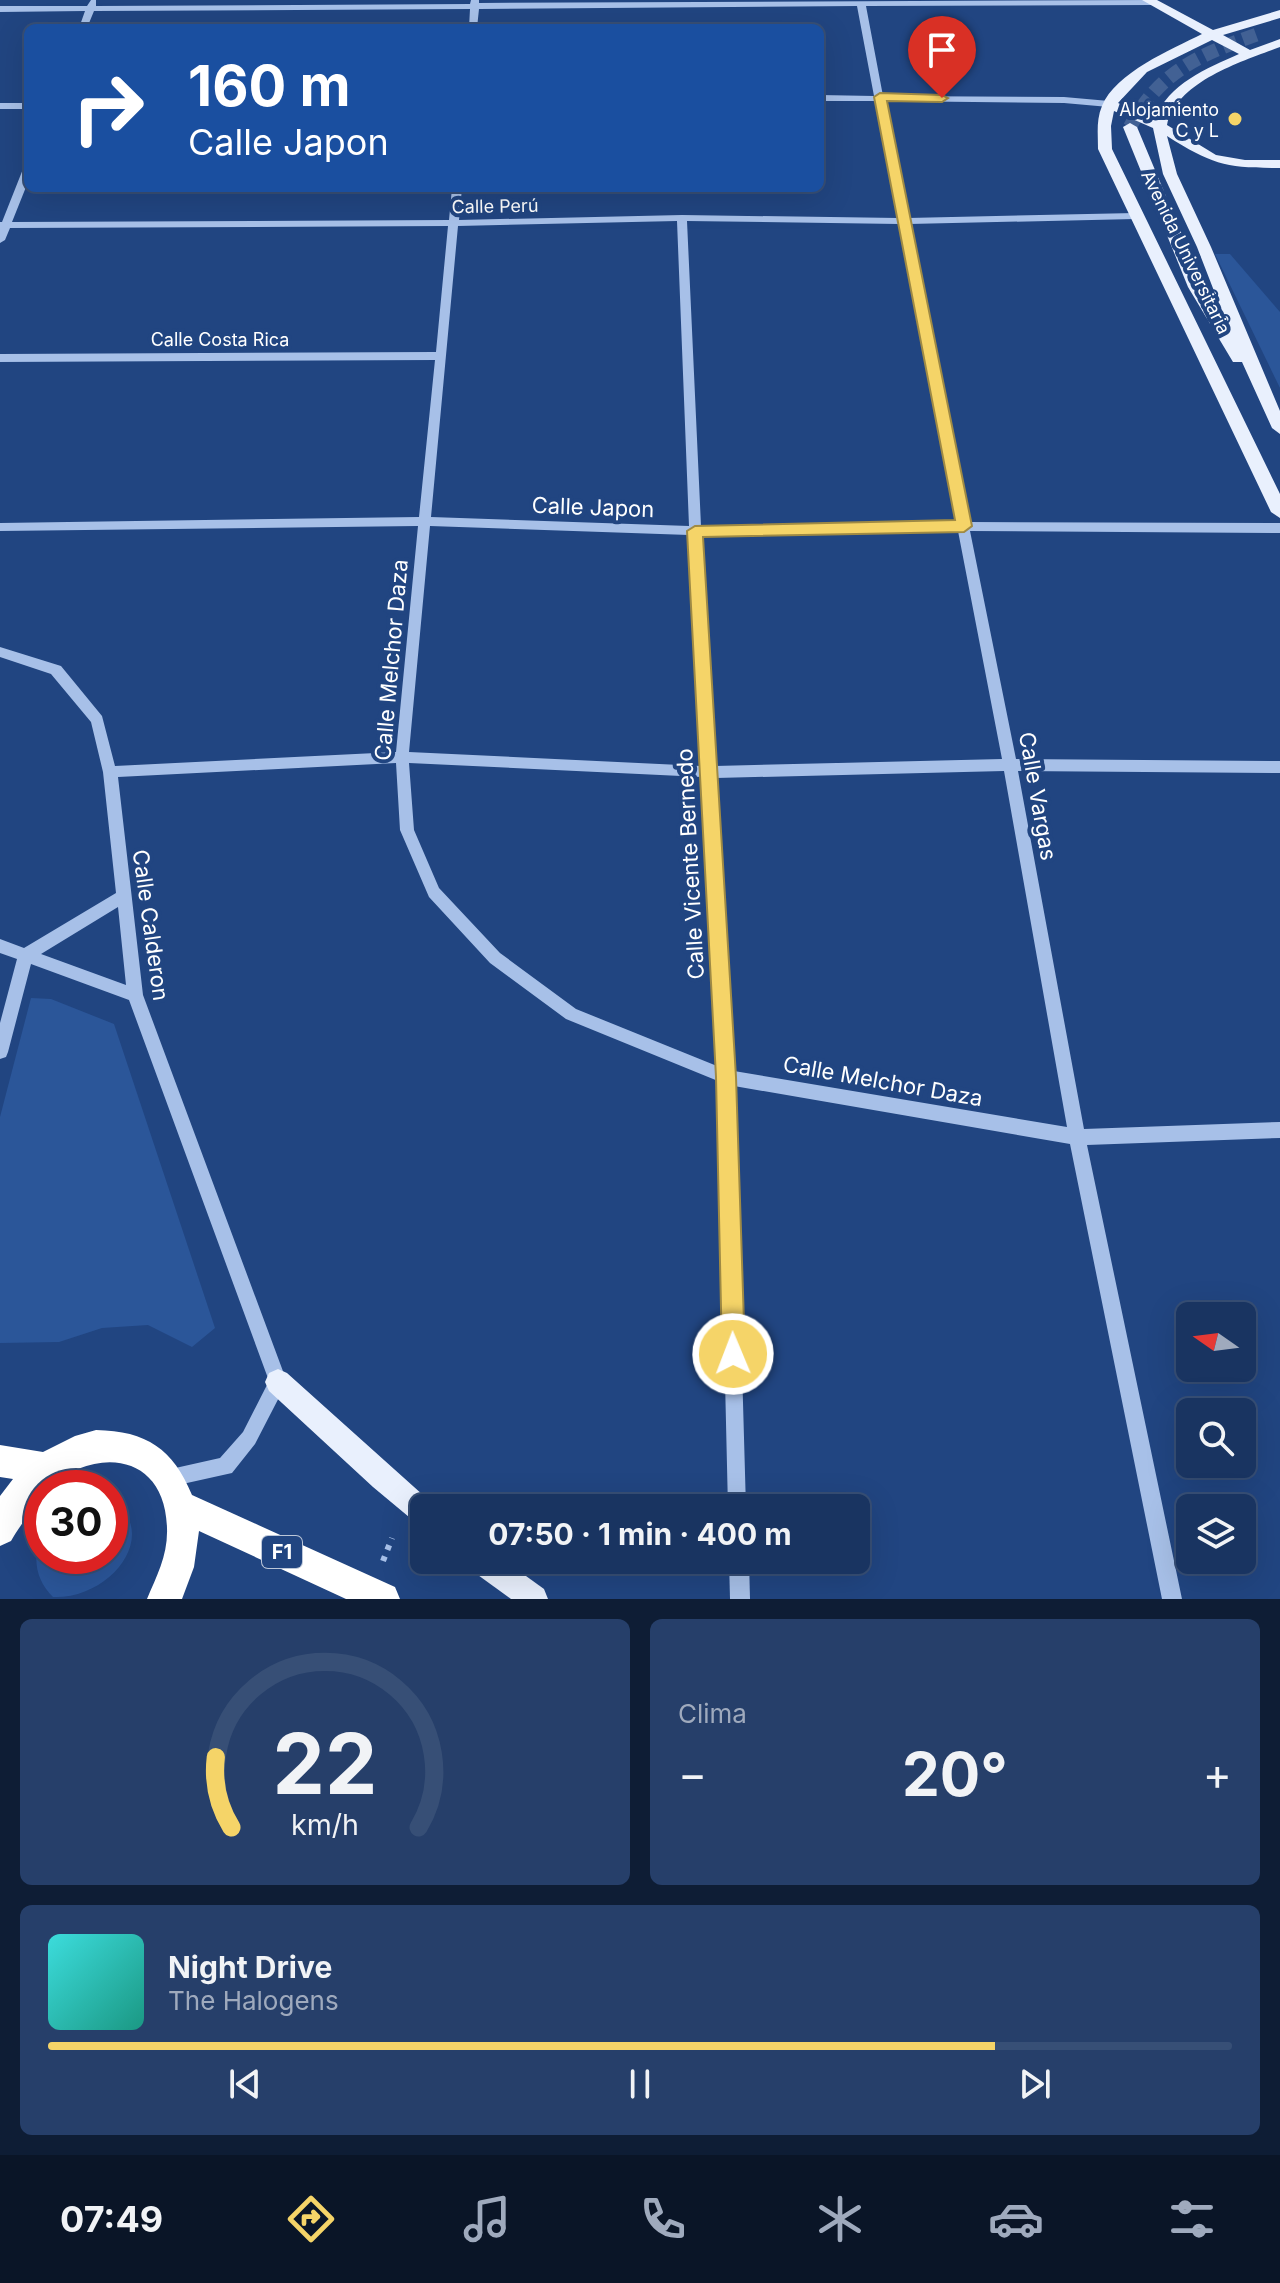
<!DOCTYPE html>
<html lang="es">
<head>
<meta charset="utf-8">
<style>
	:root { --surface:#193461; --page:#263f6a; --text:#f1f3f6; --muted:#9faabd; --line:#374f76; --accent:#f5d468 }
	body { margin:0; font-family:Inter,sans-serif; background:var(--page); color:var(--text); height:100vh; display:flex; flex-direction:column; font-size:30px; white-space:nowrap }
	* { box-sizing:border-box; margin:0 }
	p { font-size:26px; color:var(--muted) }
	.icon { flex:none; width:44px; height:44px; fill:none; stroke:currentColor; stroke-width:2; stroke-linecap:round; stroke-linejoin:round }
	.map { position:relative; height:1599px; overflow:hidden }
	.details { display:flex; flex-direction:column; gap:20px; padding:20px; background:#0e1d35; flex:1 }
	.details>* { flex:none }
	.banner { position:absolute; left:24px; top:24px; width:800px; height:168px; border-radius:12px; box-shadow:0 8px 32px #0002,0 0 0 2px var(--line); background:#1a4fa0; color:#fff; overflow:hidden }
	.needle { width:52px; rotate:284deg }
	.fabs { position:absolute; left:1176px; top:1302px; display:grid; gap:16px }
	.fabs a { display:grid; place-items:center; width:80px; height:80px; border-radius:12px; background:var(--surface); box-shadow:0 8px 32px #0002,0 0 0 2px var(--line); font-size:40px }
	.speed { position:absolute; left:24px; top:1470px; display:flex; gap:16px; font-size:40px; font-weight:700; text-align:center }
	.speed>* { display:grid; place-content:center; width:104px; height:104px; border-radius:50%; background:var(--surface); box-shadow:0 8px 32px #0002,0 0 0 2px var(--line); line-height:1 }
	.speed .limit { border:12px solid #d22; background:#fff; color:#111 }
	.pin { position:absolute; display:grid; place-items:center; width:68px; height:68px; color:#fff; margin:-82px -34px; border-radius:50% 50% 50% 0; rotate:-45deg; box-shadow:0 0 8px #0007 }
	.pin .icon { rotate:45deg }
	.me { position:absolute; width:88px; margin:-44px; rotate:359deg; stroke-linejoin:round; filter:drop-shadow(0 0 6px #0008) }
	.turn { display:flex; align-items:center; gap:28px; height:168px; padding:0 32px; font-size:36px }
	.turn .icon { width:104px; height:104px; stroke-width:2.5 }
	.turn b { display:block; font-size:56px; line-height:68px }
	.big { font-size:60px; font-weight:700; line-height:1.1 }
	.details .tile { flex:1; display:flex; flex-direction:column; justify-content:center; gap:12px; min-width:0; padding:0 28px; border-radius:12px; background:var(--page) }
	.details .dial { align-items:center; gap:0 }
	.dial svg { height:208px; overflow:visible; fill:none; stroke:var(--line); stroke-width:7; stroke-linecap:round; text-anchor:middle }
	.dial text { fill:var(--text); stroke:none }
	.song { display:flex; align-items:center; gap:24px }
	.cover { width:96px; height:96px; border-radius:12px; background:linear-gradient(135deg,hsl(180 70% 55%),hsl(170 70% 35%)) }
	.played { height:8px; border-radius:4px; background:linear-gradient(90deg,var(--accent) 80%,var(--line) 80%) }
	.keys { display:flex; justify-content:space-around; direction:ltr }
	.heat { display:flex; justify-content:space-between; align-items:center; font-size:44px; direction:ltr }
	.details .tiles { flex:1; display:grid; gap:20px; grid-template-columns:1fr 1fr }
	.tile:last-child { grid-column:span 2 }
	.trip { position:absolute; left:410px; top:1494px; width:460px; height:80px; border-radius:12px; background:var(--surface); box-shadow:0 8px 32px #0002,0 0 0 2px var(--line); font-weight:700; line-height:80px; text-align:center }
	.menu { display:flex; height:128px; justify-content:space-around; align-items:center; background:#0a1527; color:var(--muted) }
	.menu .icon { width:56px; height:56px }
	.menu .selected { color:var(--accent) }
	.menu b { font-size:36px; color:var(--text) }
	.map>svg:first-child { display:block }
</style>
</head>
<body>
<div class="map">
<svg width="1280" height="1599" viewBox="0 0 1280 1599">
	<rect width="100%" height="100%" fill="#214581"/>
	<!-- green -->
	<g fill="#2b5699">
		<path d="M 1215,254 L 1230,254 L 1280,312 L 1280,388 Z"/>
		<path d="M 31,998 L 51,999 L 114,1024 L 215,1328 L 192,1347 L 148,1325 L 102,1328 L 59,1342 L 0,1343 L 0,1117 Z"/>
		<path d="M 110,1499 C 162,1531 113,1599 53,1597 C 35,1579 32,1557 42,1534 L 42,1556 L 110,1556 Z"/>
	</g>
	<g fill="none" stroke-linecap="round" stroke-linejoin="round">
		<!-- major-tunnel -->
		<path stroke="#426194" stroke-width="14" stroke-dasharray="14 7" stroke-linecap="butt" d="M 1130,127 C 1161,69 1202,54 1261,33"/>
		<!-- path -->
		<path stroke="#a7c0e8" stroke-width="6" stroke-dasharray="5 7" stroke-linecap="butt" d="M 383,1561 L 392,1538"/>
		<!-- minor -->
		<g fill="#a7c0e8" fill-rule="evenodd">
			<path d="M 91,0 L 96,0 L 96,6 L 470,4 L 471,0 L 479,0 L 479,3 L 1153,0 L 1155,2 L 1151,5 L 866,6 L 883,96 L 1064,97 L 1109,101 L 1114,104 L 1109,107 L 1064,103 L 885,101 L 908,218 L 1135,213 L 1140,216 L 1135,219 L 909,224 L 968,522 L 1280,523 L 1280,533 L 970,531 L 1016,759 L 1280,761 L 1280,773 L 1018,771 L 1084,1129 L 1280,1122 L 1280,1138 L 1087,1145 L 1182,1599 L 1162,1599 L 1070,1144 L 734,1086 L 746,1508 L 728,1508 L 718,1081 L 566,1019 L 490,963 L 429,897 L 400,830 L 396,763 L 118,777 L 143,995 L 287,1382 L 255,1444 L 232,1473 L 169,1487 L 162,1485 L 160,1478 L 162,1471 L 220,1458 L 243,1432 L 269,1381 L 129,1000 L 31,964 L 8,1052 L 6,1057 L 0,1059 L 0,1023 L 17,959 L 0,953 L 0,939 L 24,948 L 116,893 L 103,772 L 91,722 L 51,674 L 0,657 L 0,647 L 61,666 L 102,716 L 115,766 L 396,752 L 418,526 L 0,531 L 0,523 L 419,517 L 435,360 L 0,362 L 0,354 L 436,352 L 448,226 L 10,228 L 5,240 L 0,243 L 0,222 L 2,222 L 23,169 L 28,166 L 28,182 L 12,222 L 449,220 L 452,188 L 462,188 L 459,220 L 682,215 L 898,218 L 875,101 L 820,101 L 820,95 L 874,96 L 857,6 L 479,9 L 477,28 L 469,28 L 470,9 L 94,11 L 87,28 L 79,28 L 85,11 L 0,12 L 0,6 L 87,6 ZM 677,221 L 689,526 L 431,517 L 458,226 ZM 687,221 L 899,224 L 956,522 L 701,526 ZM 430,526 L 689,535 L 701,766 L 409,752 ZM 958,531 L 1002,759 L 715,766 L 701,535 ZM 409,763 L 702,777 L 717,1066 L 576,1009 L 500,953 L 439,888 L 414,830 ZM 1004,771 L 1067,1127 L 734,1071 L 716,778 ZM 118,907 L 126,985 L 41,954 Z"/>
			<rect x="0" y="103" width="28" height="6"/>
			<path d="M 729,1560 L 749,1560 L 750,1599 L 730,1599 Z"/>
		</g>
		<!-- major -->
		<g fill="#e9f0fd" fill-rule="evenodd">
			<path d="M 1142,0 L 1157,0 L 1213,30 L 1280,10 L 1280,18 L 1223,35 L 1250,50 L 1280,39 L 1280,47 C 1243,61 1177,81 1167,125 L 1216,155 L 1245,160 L 1280,160 L 1280,168 C 1226,168 1213,165 1167,136 L 1177,174 L 1211,247 L 1280,411 L 1280,434 L 1272,428 L 1242,362 L 1233,362 L 1188,287 L 1123,127 L 1130,123 L 1137,127 L 1204,287 L 1228,327 L 1197,247 L 1163,174 L 1153,128 L 1114,111 L 1111,126 L 1112,149 L 1280,494 L 1280,518 L 1271,512 L 1098,149 C 1098,134 1096,120 1102,106 C 1115,73 1172,49 1202,34 ZM 1212,40 L 1239,54 C 1207,68 1168,84 1155,119 L 1118,103 L 1147,72 Z"/>
			<path d="M 278,1369 L 287,1373 L 433,1504 L 435,1508 L 424,1508 L 424,1526 L 415,1522 L 373,1487 L 269,1391 L 265,1382 L 269,1373 Z"/>
			<path d="M 467,1560 L 504,1560 L 544,1589 L 548,1599 L 511,1599 L 471,1570 Z"/>
		</g>
		<!-- highway -->
		<path fill="#fff" fill-rule="evenodd" d="M 96,1430 C 147,1431 173,1449 192,1495 L 395,1587 L 400,1599 L 346,1599 L 199,1531 L 194,1567 L 182,1599 L 147,1599 C 157,1575 168,1555 167,1528 C 165,1453 96,1446 48,1488 L 42,1488 C 41,1499 18,1528 11,1541 L 0,1546 L 0,1496 L 13,1479 L 0,1477 L 0,1445 L 43,1452 L 75,1436 Z"/>
	</g>
	<!-- route -->
	<path fill="#f5d468" stroke="#9f8a44" stroke-width="2" d="M 880,93 L 942,95 L 948,98 L 942,102 L 887,101 L 972,526 L 964,532 L 703,537 L 736,1077 L 745,1354 L 741,1362 L 733,1365 L 725,1362 L 722,1354 L 716,1077 L 687,531 L 695,526 L 955,520 L 874,97 Z"/>
	<!-- markers -->
	<circle fill="#f5d468" stroke="#214581" stroke-width="3" cx="1235" cy="119" r="8"/>
	<g text-anchor="middle" dominant-baseline="central" stroke-width="8" stroke-linejoin="round" paint-order="stroke">
		<!-- far-poi labels -->
		<g font-size="18" fill="#fff" stroke="#214581" text-anchor="end">
			<text x="1219" y="109">Alojamiento<tspan x="1219" dy="21">C y L</tspan></text>
		</g>
		<!-- far-street labels -->
		<g font-size="18" fill="#fff" stroke="#214581">
			<text transform="translate(495 206) rotate(-1)">Calle Perú</text>
			<text transform="translate(1186 252) rotate(64)">Avenida Universitaria</text>
			<text x="220" y="339">Calle Costa Rica</text>
		</g>
		<!-- shield labels -->
		<rect fill="#214581" stroke="#bcc7d9" stroke-width="2" x="262" y="1536" width="40" height="32" rx="6"/>
		<g font-size="20" font-weight="bold" fill="#fff">
			<text x="282" y="1552">F1</text>
		</g>
		<!-- street labels -->
		<g font-size="22" fill="#fff" stroke="#214581">
			<text transform="translate(593 507) rotate(2)">Calle Japon</text>
			<text transform="translate(391 660) rotate(-85)">Calle Melchor Daza</text>
			<text transform="translate(1038 796) rotate(80)">Calle Vargas</text>
			<text transform="translate(690 864) rotate(-93)">Calle Vicente Bernedo</text>
			<text transform="translate(151 925) rotate(82)">Calle Calderon</text>
			<text transform="translate(883 1081) rotate(10)">Calle Melchor Daza</text>
		</g>
	</g>
</svg>
<div class="fabs">
<a><svg class="needle" viewBox="-14 -14 28 28"><path d="M0-13l5 13h-10z" fill="#e53935"/><path d="M0 13l5-13h-10z" fill="#9faabd"/></svg></a>
<a><svg class="icon" aria-label="search" viewBox="0 0 24 24"><circle cx="10" cy="10" r="6"/><path d="M15 15l6 6"/></svg></a>
<a><svg class="icon" aria-label="layers" viewBox="0 0 24 24"><path d="M12 4l9 5-9 5-9-5zM3 14l9 5 9-5"/></svg></a>
</div>
<div class="speed"><div class="limit">30</div></div>
<div class="pin" style="left:942px;top:98px;background:#d93025"><svg class="icon" aria-label="arrive" viewBox="0 0 24 24"><path d="M6 21V4h12l-3 4 3 4H6"/></svg></div>
<svg class="me" style="left:733px;top:1354px" viewBox="-20 -20 40 40"><circle r="17" fill="#f5d468" stroke="#fff" stroke-width="3"/><path d="M0-11L8 9 0 5-8 9z" fill="#fff"/></svg>
<div class="trip">07:50 · 1 min · 400 m</div>
<div class="banner">
<div class="turn"><svg class="icon" aria-label="right" viewBox="0 0 24 24"><path d="M7 20v-9h11M14 6l5 5-5 5"/></svg><div><b>160 m</b>Calle Japon</div></div>
</div>
</div>
<section class="details">
<div class="tiles">
<div class="tile dial"><svg viewBox="0 0 100 80">
<path d="M14 69A42 42 0 1 1 86 69"/>
<path d="M14 69A42 42 0 0 1 8 42" stroke="#f5d468"/>
<text x="50" y="56" font-size="32" font-weight="700">22</text>
<text x="50" y="72" font-size="11">km/h</text>
</svg></div>
<div class="tile"><p>Clima</p>
<div class="heat"><a>−</a><b class="big">20°</b><a>+</a></div>
</div>
<div class="tile">
<div class="song"><i class="cover"></i><div><b>Night Drive</b><p>The Halogens</p></div></div>
<div class="played"></div>
<div class="keys"><svg class="icon" aria-label="previous" viewBox="0 0 24 24"><path d="M18 5L8 12l10 7zM5 5v14"/></svg><svg class="icon" aria-label="pause" viewBox="0 0 24 24"><path d="M8 5v14M16 5v14"/></svg><svg class="icon" aria-label="next" viewBox="0 0 24 24"><path d="M6 5l10 7-10 7zM19 5v14"/></svg></div>
</div>
</div>
</section>
<nav class="menu">
<b>07:49</b>
<svg class="icon selected" aria-label="directions" viewBox="0 0 24 24"><path d="M12 3l9 9-9 9-9-9zM9 14v-3h6M13 9l2 2-2 2"/></svg>
<svg class="icon" aria-label="music" viewBox="0 0 24 24"><path d="M9 18V5l10-2v13"/><circle cx="6" cy="18" r="3"/><circle cx="16" cy="16" r="3"/></svg>
<svg class="icon" aria-label="phone" viewBox="0 0 24 24"><path d="M5 4h4l2 5-3 2q2 4 5 5l2-3 5 2v4C11 20 4 13 5 4z"/></svg>
<svg class="icon" aria-label="climate" viewBox="0 0 24 24"><path d="M12 3v18M4 7l16 10M4 17L20 7"/></svg>
<svg class="icon" aria-label="car" viewBox="0 0 24 24"><path d="M5 17H2v-5l4-1 3-4h7l3 4 3 1v5h-3M9 17h6M6 11h13"/><circle cx="7" cy="17" r="2"/><circle cx="17" cy="17" r="2"/></svg>
<svg class="icon" aria-label="filters" viewBox="0 0 24 24"><path d="M4 7h16M4 17h16"/><circle cx="9" cy="7" r="2"/><circle cx="15" cy="17" r="2"/></svg>
</nav>
</body>
</html>
